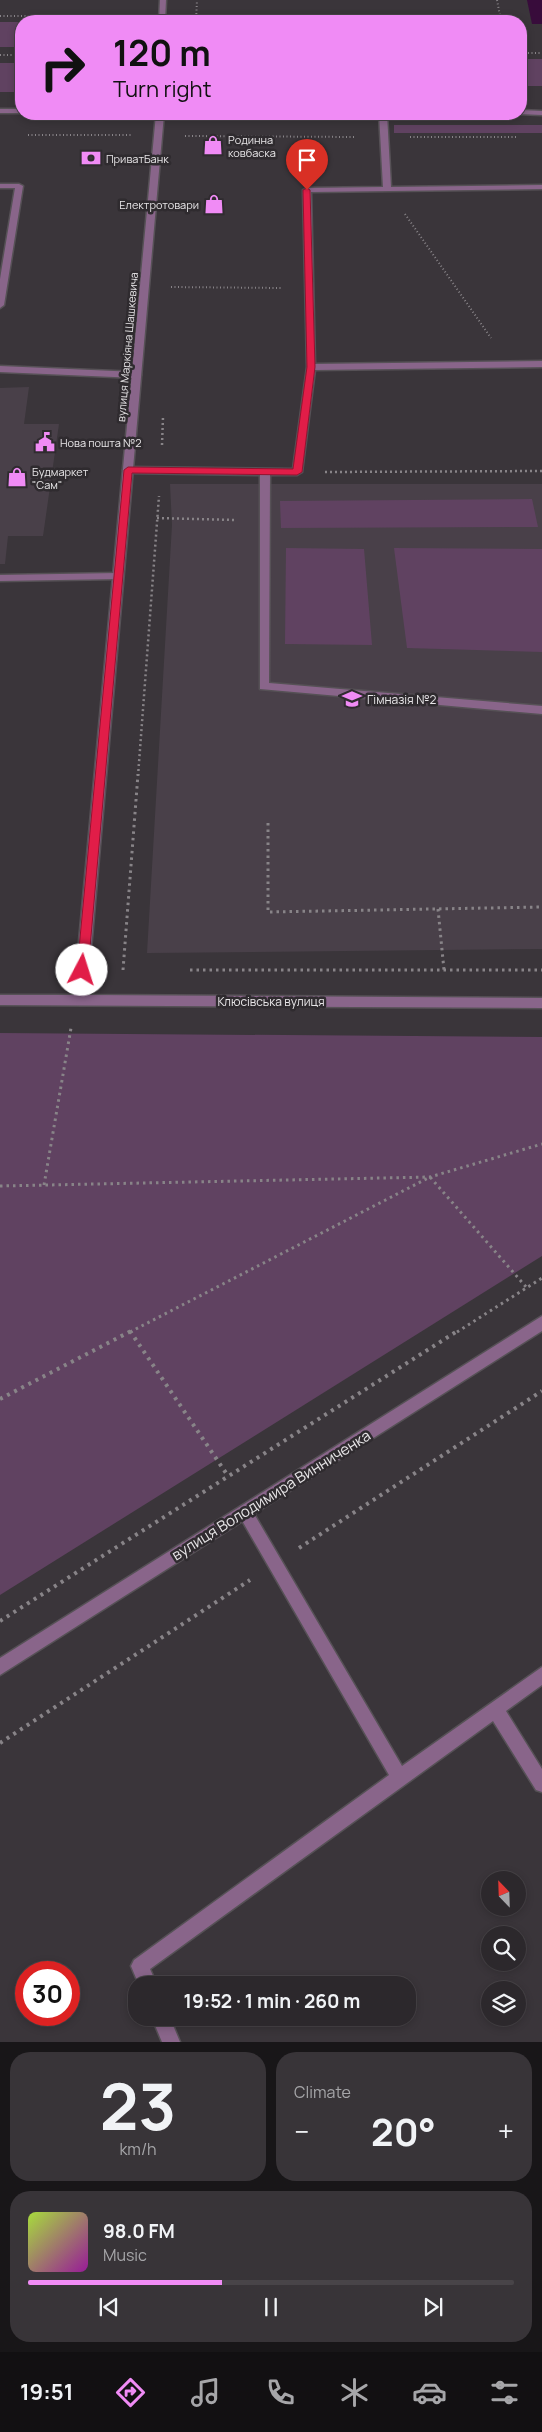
<!DOCTYPE html>
<html lang="en">
<head>
<meta charset="utf-8">
<style>
	:root { --surface:#2c282c; --page:#383438; --text:#f1f3f6; --muted:#a6a6a9; --line:#484448; --accent:#f08bf5 }
	body { margin:0; font-family:Manrope,sans-serif; background:var(--page); color:var(--text); height:100vh; display:flex; flex-direction:column; font-size:19px; white-space:nowrap }
	* { box-sizing:border-box; margin:0 }
	p { font-size:16px; color:var(--muted) }
	.icon { flex:none; width:28px; height:28px; fill:none; stroke:currentColor; stroke-width:2; stroke-linecap:round; stroke-linejoin:round }
	.map { position:relative; height:2042px; overflow:hidden }
	.drawer { display:flex; flex-direction:column; gap:10px; padding:10px; background:#181618; flex:1 }
	.drawer>* { flex:none }
	.guide { position:absolute; left:15px; top:15px; width:512px; height:105px; border-radius:20px; box-shadow:0 2px 8px #0003,0 0 0 1px var(--line); background:#f08bf5; color:#111; overflow:hidden }
	.needle { width:32px; rotate:337deg }
	.tools { position:absolute; left:481px; top:1871px; display:grid; gap:10px }
	.tools a { display:grid; place-items:center; width:45px; height:45px; border-radius:50%; background:var(--surface); box-shadow:0 2px 8px #0003,0 0 0 1px var(--line); font-size:25px }
	.speed { position:absolute; left:15px; top:1961px; display:flex; gap:10px; font-size:25px; font-weight:700; text-align:center }
	.speed>* { display:grid; place-content:center; width:65px; height:65px; border-radius:50%; background:var(--surface); box-shadow:0 2px 8px #0003,0 0 0 1px var(--line); line-height:1 }
	.speed .limit { border:8px solid #d22; background:#fff; color:#111 }
	.pin { position:absolute; display:grid; place-items:center; width:42px; height:42px; color:#fff; margin:-51px -21px; border-radius:50% 50% 50% 0; rotate:-45deg; box-shadow:0 0 5px #0007 }
	.pin .icon { rotate:45deg }
	.me { position:absolute; width:55px; margin:-28px; rotate:5deg; stroke-linejoin:round; filter:drop-shadow(0 0 4px #0008) }
	.turn { display:flex; align-items:center; gap:18px; height:105px; padding:0 15px; font-size:22px }
	.turn .icon { width:65px; height:65px; stroke-width:2.5 }
	.turn b { display:block; font-size:35px; line-height:42px }
	.big { font-size:38px; font-weight:700; line-height:1.1 }
	.drawer .tile { flex:1; display:flex; flex-direction:column; justify-content:center; gap:8px; min-width:0; padding:0 18px; border-radius:20px; background:var(--page) }
	.drawer .dial { align-items:center; gap:0 }
	.dial b { font-size:65px; line-height:1 }
	.song { display:flex; align-items:center; gap:15px }
	.cover { width:60px; height:60px; border-radius:8px; background:linear-gradient(135deg,hsl(80 70% 55%),hsl(300 70% 35%)) }
	.played { height:5px; border-radius:2px; background:linear-gradient(90deg,var(--accent) 40%,var(--line) 40%) }
	.keys { display:flex; justify-content:space-around; direction:ltr }
	.heat { display:flex; justify-content:space-between; align-items:center; font-size:28px; direction:ltr }
	.drawer .tiles { flex:1; display:grid; gap:10px; grid-template-columns:1fr 1fr }
	.tile:last-child { grid-column:span 2 }
	.trip { position:absolute; left:128px; top:1976px; width:288px; height:50px; border-radius:20px; background:var(--surface); box-shadow:0 2px 8px #0003,0 0 0 1px var(--line); font-weight:700; line-height:50px; text-align:center }
	.tabs { display:flex; height:80px; justify-content:space-around; align-items:center; background:#121012; color:var(--muted) }
	.tabs .icon { width:35px; height:35px }
	.tabs .current { color:var(--accent) }
	.tabs b { font-size:22px; color:var(--text) }
	.map>svg:first-child { display:block }
</style>
</head>
<body>
<div class="map">
<svg width="542" height="2042" viewBox="0 0 542 2042">
	<rect width="100%" height="100%" fill="#3a353a"/>
	<!-- built -->
	<g fill="#494049">
		<path d="M 29,387 L 24,424 L 59,424 L 43,536 L 8,536 L 5,564 L 0,564 L 0,388 Z"/>
		<path d="M 170,484 L 542,484 L 542,949 L 147,953 L 172,525 Z"/>
	</g>
	<!-- green -->
	<g fill="#604261">
		<rect x="0" y="22" width="21" height="25"/>
		<rect x="521" y="59" width="21" height="27"/>
		<rect x="0" y="63" width="21" height="29"/>
		<rect x="394" y="125" width="148" height="8"/>
		<path d="M 532,499 L 538,527 L 281,528 L 280,501 Z"/>
		<path d="M 286,548 L 364,549 L 372,645 L 285,644 Z"/>
		<path d="M 394,548 L 542,549 L 542,652 L 407,648 Z"/>
		<path d="M 0,1033 L 542,1037 L 542,1256 L 0,1595 Z"/>
	</g>
	<!-- water -->
	<path fill="#380c3b" d="M 527,0 L 542,0 L 542,24 L 532,24 Z"/>
	<g fill="none" stroke-linecap="round" stroke-linejoin="round">
		<defs>
			<g id="service">
				<path d="M 379,114 L 387,114 L 391,187 L 542,185 L 542,189 L 311,192 L 315,364 L 542,361 L 542,367 L 315,370 L 302,472 L 297,475 L 270,475 L 269,683 L 542,706 L 542,714 L 260,689 L 260,475 L 128,473 L 123,470 L 128,467 L 293,469 L 307,367 L 303,190 L 307,188 L 383,187 Z"/>
				<path d="M 0,184 L 19,184 L 23,186 L 4,305 L 0,308 L 0,279 L 15,188 L 0,188 Z"/>
				<path d="M 0,366 L 137,372 L 141,375 L 137,378 L 0,372 Z"/>
				<path d="M 118,573 L 123,576 L 118,579 L 0,581 L 0,575 Z"/>
				<path d="M 245,1504 L 250,1507 L 402,1766 L 542,1667 L 542,1685 L 506,1711 L 542,1769 L 542,1792 L 536,1790 L 493,1721 L 150,1969 L 157,1985 L 139,1985 L 131,1966 L 134,1960 L 389,1775 L 240,1517 L 237,1512 L 240,1507 Z"/>
				<path d="M 152,2018 L 170,2018 L 180,2042 L 162,2042 Z"/>
			</g>
			<g id="minor">
				<path d="M 160,0 L 166,0 L 165,21 L 159,21 Z"/>
				<rect x="0" y="109" width="21" height="4"/>
				<path d="M 521,110 L 542,111 L 542,115 L 519,114 L 521,114 Z"/>
				<path d="M 156,114 L 164,114 L 87,995 L 542,998 L 542,1008 L 0,1005 L 0,995 L 74,995 Z"/>
				<path d="M 542,1316 L 542,1331 L 0,1675 L 0,1658 Z"/>
			</g>
		</defs>
		<!-- service casing -->
		<use href="#service" stroke="#565156" stroke-width="3"/>
		<!-- minor casing -->
		<use href="#minor" stroke="#565156" stroke-width="3"/>
		<!-- path-far3 -->
		<g stroke="#888488" stroke-width="2" stroke-dasharray="1 2.5" stroke-linecap="butt">
			<path d="M 497,0 L 501,21"/>
			<path d="M 0,16 L 135,16"/>
			<path d="M 196,21 L 197,0"/>
			<path d="M 521,53 L 542,53"/>
			<path d="M 0,55 L 21,55"/>
			<path d="M 28,135 L 131,135"/>
			<path d="M 185,136 L 356,137"/>
			<path d="M 410,137 L 516,137"/>
			<path d="M 405,214 L 491,338"/>
			<path d="M 171,287 L 282,288"/>
		</g>
		<!-- path-far2 -->
		<g stroke="#888488" stroke-width="2.5" stroke-dasharray="2 3" stroke-linecap="butt">
			<path d="M 162,445 L 163,417"/>
			<path d="M 325,472 L 542,471"/>
			<path d="M 157,518 L 236,520"/>
			<path d="M 138,776 L 159,496"/>
		</g>
		<!-- path-far1 -->
		<g stroke="#888488" stroke-width="3" stroke-dasharray="2.5 4" stroke-linecap="butt">
			<path d="M 268,823 L 268,912 L 542,907"/>
			<path d="M 438,909 L 444,970"/>
			<path d="M 123,970 L 138,774"/>
			<path d="M 190,970 L 542,970"/>
			<path d="M 44,1185 L 71,1028"/>
			<path d="M 0,1186 L 430,1177 L 542,1144"/>
			<path d="M 130,1332 L 430,1177 L 527,1288"/>
			<path d="M 457,1332 L 542,1278"/>
		</g>
		<!-- path -->
		<g stroke="#888488" stroke-width="4" stroke-dasharray="3 5" stroke-linecap="butt">
			<path d="M 130,1331 L 228,1476"/>
			<path d="M 0,1399 L 133,1330"/>
			<path d="M 299,1548 L 542,1391"/>
			<path d="M 0,1621 L 459,1330"/>
			<path d="M 0,1743 L 250,1580"/>
		</g>
		<!-- service -->
		<use href="#service" fill="#89658a" fill-rule="evenodd"/>
		<!-- minor -->
		<use href="#minor" fill="#89658a" fill-rule="evenodd"/>
	</g>
	<!-- route -->
	<path fill="#e11d48" stroke="#92132f" d="M 307,188 L 310,190 L 315,367 L 302,472 L 297,475 L 132,473 L 88,970 L 82,975 L 77,970 L 124,470 L 128,467 L 293,469 L 307,367 L 303,190 Z"/>
	<!-- icons -->
	<defs>
		<symbol id="shop-bare" viewBox="-9 -9 18 18"><path d="M-5-2.5h2.3a2.7 3.5 0 0 1 5.4 0H5L5.5 6h-11ZM-1.5-2.5h3a1.5 2.3 0 0 0-3 0Z" fill="#f08bf5" stroke="#2f2b2f" stroke-width="2.5" paint-order="stroke"/></symbol>
		<symbol id="bank-bare" viewBox="-9 -9 18 18"><path d="M-6-4H6V4H-6ZM0-2.3a2.3 2.3 0 1 0 0 4.6a2.3 2.3 0 1 0 0-4.6Z" fill="#f08bf5" stroke="#2f2b2f" stroke-width="2.5" paint-order="stroke"/></symbol>
		<symbol id="civic-bare" viewBox="-9 -9 18 18"><path d="M-.6-6.5H3V-4.5H.6V-3L4-1V1h2V6H-6V1h2V-1L-.6-3ZM-1.2 2.5V6h2.4V2.5Z" fill="#f08bf5" stroke="#2f2b2f" stroke-width="2.5" paint-order="stroke"/></symbol>
		<symbol id="school-bare" viewBox="-9 -9 18 18"><path d="M0-5L7-2L0 1L-7-2ZM-4 1L0 2.5L4 1V4Q0 6-4 4Z" fill="#f08bf5" stroke="#2f2b2f" stroke-width="2.5" paint-order="stroke"/></symbol>
	</defs>
	<g fill-rule="evenodd">
		<use href="#shop-bare" x="199" y="131" width="28" height="28"/>
		<use href="#bank-bare" x="77" y="144" width="28" height="28"/>
		<use href="#shop-bare" x="200" y="190" width="28" height="28"/>
		<use href="#civic-bare" x="31" y="428" width="28" height="28"/>
		<use href="#shop-bare" x="3" y="463" width="28" height="28"/>
		<use href="#school-bare" x="338" y="685" width="28" height="28"/>
	</g>
	<g text-anchor="middle" dominant-baseline="central" stroke-width="5" stroke-linejoin="round" paint-order="stroke">
		<!-- far-poi labels -->
		<g font-size="11" fill="#e7e5e7" stroke="#2f2b2f" text-anchor="start">
			<text x="228" y="139">Родинна<tspan x="228" dy="13">ковбаска</tspan></text>
			<text x="106" y="158">ПриватБанк</text>
			<text x="199" y="204" text-anchor="end">Електротовари</text>
			<text x="60" y="442">Нова пошта №2</text>
			<text x="32" y="471">Будмаркет<tspan x="32" dy="13">"Сам"</tspan></text>
		</g>
		<!-- far-street labels -->
		<g font-size="11" fill="#e7e5e7" stroke="#2f2b2f">
			<text transform="translate(127 347) rotate(-85)">вулиця Маркіяна Шашкевича</text>
		</g>
		<!-- poi labels -->
		<g font-size="12" fill="#e7e5e7" stroke="#2f2b2f" text-anchor="start">
			<text x="367" y="699">Гімназія №2</text>
		</g>
		<!-- street labels -->
		<g font-size="12" fill="#e7e5e7" stroke="#2f2b2f">
			<text x="271" y="1001">Клюсівська вулиця</text>
		</g>
		<!-- near-street labels -->
		<g font-size="15" fill="#e7e5e7" stroke="#2f2b2f">
			<text transform="translate(271 1495) rotate(-32)">вулиця Володимира Винниченка</text>
		</g>
	</g>
</svg>
<div class="tools">
<a><svg class="needle" viewBox="-14 -14 28 28"><path d="M0-13l5 13h-10z" fill="#e53935"/><path d="M0 13l5-13h-10z" fill="#a6a6a9"/></svg></a>
<a><svg class="icon" aria-label="search" viewBox="0 0 24 24"><circle cx="10" cy="10" r="6"/><path d="M15 15l6 6"/></svg></a>
<a><svg class="icon" aria-label="layers" viewBox="0 0 24 24"><path d="M12 4l9 5-9 5-9-5zM3 14l9 5 9-5"/></svg></a>
</div>
<div class="speed"><div class="limit">30</div></div>
<div class="pin" style="left:307px;top:190px;background:#d93025"><svg class="icon" aria-label="arrive" viewBox="0 0 24 24"><path d="M6 21V4h12l-3 4 3 4H6"/></svg></div>
<svg class="me" style="left:82px;top:970px" viewBox="-20 -20 40 40"><circle r="19" fill="#fff"/><path d="M0-13L10 11 0 6-10 11z" fill="#e11d48"/></svg>
<div class="trip">19:52 · 1 min · 260 m</div>
<div class="guide">
<div class="turn"><svg class="icon" aria-label="right" viewBox="0 0 24 24"><path d="M7 20v-9h11M14 6l5 5-5 5"/></svg><div><b>120 m</b>Turn right</div></div>
</div>
</div>
<section class="drawer">
<div class="tiles">
<div class="tile dial"><b>23</b><p>km/h</p></div>
<div class="tile"><p>Climate</p>
<div class="heat"><a>−</a><b class="big">20°</b><a>+</a></div>
</div>
<div class="tile">
<div class="song"><i class="cover"></i><div><b>98.0 FM</b><p>Music</p></div></div>
<div class="played"></div>
<div class="keys"><svg class="icon" aria-label="previous" viewBox="0 0 24 24"><path d="M18 5L8 12l10 7zM5 5v14"/></svg><svg class="icon" aria-label="pause" viewBox="0 0 24 24"><path d="M8 5v14M16 5v14"/></svg><svg class="icon" aria-label="next" viewBox="0 0 24 24"><path d="M6 5l10 7-10 7zM19 5v14"/></svg></div>
</div>
</div>
</section>
<nav class="tabs">
<b>19:51</b>
<svg class="icon current" aria-label="directions" viewBox="0 0 24 24"><path d="M12 3l9 9-9 9-9-9zM9 14v-3h6M13 9l2 2-2 2"/></svg>
<svg class="icon" aria-label="music" viewBox="0 0 24 24"><path d="M9 18V5l10-2v13"/><circle cx="6" cy="18" r="3"/><circle cx="16" cy="16" r="3"/></svg>
<svg class="icon" aria-label="phone" viewBox="0 0 24 24"><path d="M5 4h4l2 5-3 2q2 4 5 5l2-3 5 2v4C11 20 4 13 5 4z"/></svg>
<svg class="icon" aria-label="climate" viewBox="0 0 24 24"><path d="M12 3v18M4 7l16 10M4 17L20 7"/></svg>
<svg class="icon" aria-label="car" viewBox="0 0 24 24"><path d="M5 17H2v-5l4-1 3-4h7l3 4 3 1v5h-3M9 17h6M6 11h13"/><circle cx="7" cy="17" r="2"/><circle cx="17" cy="17" r="2"/></svg>
<svg class="icon" aria-label="filters" viewBox="0 0 24 24"><path d="M4 7h16M4 17h16"/><circle cx="9" cy="7" r="2"/><circle cx="15" cy="17" r="2"/></svg>
</nav>
</body>
</html>
